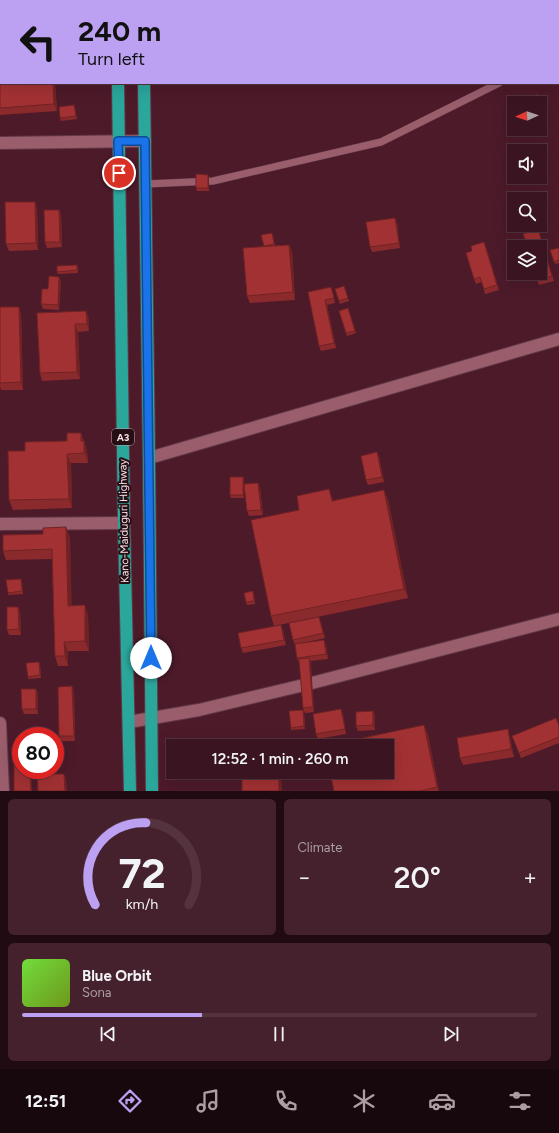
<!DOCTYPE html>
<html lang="en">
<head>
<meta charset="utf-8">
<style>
	:root { --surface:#3a1420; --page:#45212d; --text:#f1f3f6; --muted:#ab9ea5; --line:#54333e; --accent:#bca0f2 }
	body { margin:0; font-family:Figtree,sans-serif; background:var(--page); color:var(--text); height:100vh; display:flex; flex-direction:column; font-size:15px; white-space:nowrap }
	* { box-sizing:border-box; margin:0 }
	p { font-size:13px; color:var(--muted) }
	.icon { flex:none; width:22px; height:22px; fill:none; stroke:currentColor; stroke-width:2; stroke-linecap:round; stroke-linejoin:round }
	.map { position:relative; height:791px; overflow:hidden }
	.details { display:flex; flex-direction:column; gap:8px; padding:8px; background:#200b12; flex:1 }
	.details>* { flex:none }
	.hud { position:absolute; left:0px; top:0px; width:559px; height:84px; box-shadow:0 4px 16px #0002,0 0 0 1px var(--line); background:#bca0f2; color:#111; overflow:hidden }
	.needle { width:26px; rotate:267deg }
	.tools { position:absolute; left:507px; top:96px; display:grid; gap:8px }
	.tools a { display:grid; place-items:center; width:40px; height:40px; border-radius:0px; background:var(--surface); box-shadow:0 4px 16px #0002,0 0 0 1px var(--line); font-size:20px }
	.speed { position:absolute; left:12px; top:727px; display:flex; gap:8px; font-size:20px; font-weight:700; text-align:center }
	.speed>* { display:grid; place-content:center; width:52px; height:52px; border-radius:50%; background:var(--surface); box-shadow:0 4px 16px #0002,0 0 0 1px var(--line); line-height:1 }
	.speed .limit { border:6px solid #d22; background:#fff; color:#111 }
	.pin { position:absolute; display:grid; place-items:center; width:34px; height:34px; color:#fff; margin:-17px; border:2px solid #fff; border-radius:50%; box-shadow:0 1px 4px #0007 }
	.me { position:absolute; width:44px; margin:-22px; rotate:0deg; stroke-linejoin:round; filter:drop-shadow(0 0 3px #0008) }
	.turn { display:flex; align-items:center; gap:14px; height:84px; padding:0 12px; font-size:18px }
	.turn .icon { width:52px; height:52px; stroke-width:2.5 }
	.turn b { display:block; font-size:28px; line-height:34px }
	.big { font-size:30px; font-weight:600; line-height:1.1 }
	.details .widget { flex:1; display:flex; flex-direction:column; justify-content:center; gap:6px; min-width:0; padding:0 14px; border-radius:6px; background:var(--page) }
	.details .dial { align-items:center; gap:0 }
	.dial svg { height:104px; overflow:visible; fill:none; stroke:var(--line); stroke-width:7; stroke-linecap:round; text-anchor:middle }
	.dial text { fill:var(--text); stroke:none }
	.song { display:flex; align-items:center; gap:12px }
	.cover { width:48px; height:48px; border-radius:6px; background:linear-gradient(135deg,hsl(100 70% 55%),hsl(80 70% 35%)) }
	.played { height:4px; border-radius:2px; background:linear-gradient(90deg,var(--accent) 35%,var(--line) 35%) }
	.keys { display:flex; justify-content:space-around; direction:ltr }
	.heat { display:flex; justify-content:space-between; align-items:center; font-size:22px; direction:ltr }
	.details .tiles { flex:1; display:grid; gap:8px; grid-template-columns:1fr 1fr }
	.widget:last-child { grid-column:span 2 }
	.trip { position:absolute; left:166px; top:739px; width:228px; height:40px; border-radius:0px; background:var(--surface); box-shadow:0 4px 16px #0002,0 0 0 1px var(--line); font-weight:600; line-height:40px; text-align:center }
	.dock { display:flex; height:64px; justify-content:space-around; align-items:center; background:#17080d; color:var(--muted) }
	.dock .icon { width:28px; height:28px }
	.dock .active { color:var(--accent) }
	.dock b { font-size:18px; color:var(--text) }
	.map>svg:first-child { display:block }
</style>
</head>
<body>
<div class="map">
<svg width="559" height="791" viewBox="0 0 559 791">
	<rect width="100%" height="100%" fill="#4d1a2a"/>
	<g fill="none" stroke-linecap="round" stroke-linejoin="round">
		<defs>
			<g id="service">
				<path d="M 558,54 L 559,53"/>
				<path d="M 146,184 L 213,181 L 381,142 L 499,83"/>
			</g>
			<g id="minor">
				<path d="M 0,143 L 145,141"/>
				<path d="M 149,458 L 559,339"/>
				<path d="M 129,722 L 199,710 L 308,684 L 559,619"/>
				<path d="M 0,723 L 3,791"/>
			</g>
			<path id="tertiary" d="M 0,524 L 124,523"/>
			<g id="trunk">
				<path d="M 117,0 L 117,1"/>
				<path d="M 143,0 L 143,1"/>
				<path d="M 118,83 L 124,523 L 130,791"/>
				<path d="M 144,83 L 149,458 L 152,791"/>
			</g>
		</defs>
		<!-- service casing -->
		<use href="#service" stroke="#613847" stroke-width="8"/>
		<!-- minor casing -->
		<use href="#minor" stroke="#613847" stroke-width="14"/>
		<!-- tertiary casing -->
		<use href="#tertiary" stroke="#613847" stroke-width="14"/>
		<!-- trunk casing -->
		<use href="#trunk" stroke="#613847" stroke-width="14"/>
		<!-- service -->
		<use href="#service" stroke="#995d6c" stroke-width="7"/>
		<!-- minor -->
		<use href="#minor" stroke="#995d6c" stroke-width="12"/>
		<!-- tertiary -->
		<use href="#tertiary" stroke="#995d6c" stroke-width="12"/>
		<!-- trunk -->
		<use href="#trunk" stroke="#2aa69b" stroke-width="12"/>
	</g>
	<!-- wall -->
	<g fill="#8b2a2c">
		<path d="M 0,0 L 10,0 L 10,1 L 1,1 L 1,83 L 0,83 Z"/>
		<path d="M 391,0 L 538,0 L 536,1 L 391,1 Z"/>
		<path d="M 55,83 L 57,111 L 0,115 L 0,84 Z"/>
		<path d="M 540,103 L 544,107 L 546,112 L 540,115 Z"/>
		<path d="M 75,108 L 77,119 L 61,121 L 60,118 Z"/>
		<path d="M 209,177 L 209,191 L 197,191 L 196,188 Z"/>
		<path d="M 35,202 L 37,209 L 38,250 L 9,251 L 6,244 Z"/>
		<path d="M 59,210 L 61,215 L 62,247 L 47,248 L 45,242 Z"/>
		<path d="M 395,218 L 397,223 L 400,248 L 372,252 L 370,247 Z"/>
		<path d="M 540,234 L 554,281 L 539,285 L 535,273 Z"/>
		<path d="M 273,235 L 275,246 L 289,245 L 292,252 L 295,300 L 250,303 L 247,296 L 264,246 Z"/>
		<path d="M 486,247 L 499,290 L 485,294 L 482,282 L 476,284 L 474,279 Z"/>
		<path d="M 559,248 L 559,263 L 555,264 L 550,250 Z"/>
		<path d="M 78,267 L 78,273 L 58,274 L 57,272 Z"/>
		<path d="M 59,277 L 61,282 L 59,310 L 43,309 L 41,304 L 48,289 Z"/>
		<path d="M 344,286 L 349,301 L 340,304 L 335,289 Z"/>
		<path d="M 308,292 L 333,292 L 335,303 L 327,305 L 336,348 L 321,351 L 319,346 Z"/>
		<path d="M 0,307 L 19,307 L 21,314 L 23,390 L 1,390 L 0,386 Z"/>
		<path d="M 348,308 L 356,333 L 347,336 L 339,311 Z"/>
		<path d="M 37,313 L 89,318 L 89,331 L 78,332 L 80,379 L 42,381 L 40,373 Z"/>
		<path d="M 81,433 L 87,451 L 88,463 L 71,463 L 72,508 L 13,510 L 9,500 L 25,451 L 67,441 Z"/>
		<path d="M 377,452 L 379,457 L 384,482 L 368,485 L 366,480 Z"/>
		<path d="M 243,477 L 244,479 L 244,498 L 231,498 L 230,495 Z"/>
		<path d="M 258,483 L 260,488 L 263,515 L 249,516 L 247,511 Z"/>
		<path d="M 329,489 L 333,501 L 384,490 L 388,500 L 408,598 L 274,626 L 271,616 L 299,510 Z"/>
		<path d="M 70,537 L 71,605 L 88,615 L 89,651 L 68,651 L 68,666 L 58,666 L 55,656 L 52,559 L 6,560 L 3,551 Z"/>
		<path d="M 22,582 L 23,594 L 8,595 L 8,593 Z"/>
		<path d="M 254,594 L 255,604 L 247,605 L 246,602 Z"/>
		<path d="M 18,607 L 20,612 L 21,635 L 9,635 L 7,630 Z"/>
		<path d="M 321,622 L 325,638 L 302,643 L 326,645 L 328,659 L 310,661 L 314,712 L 305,713 L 303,708 L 300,663 L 299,663 L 297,658 L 295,644 L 295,645 L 293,640 Z"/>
		<path d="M 283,630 L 286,645 L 243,653 L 241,648 Z"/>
		<path d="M 40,665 L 41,678 L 28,679 L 28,677 Z"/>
		<path d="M 36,689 L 38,694 L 38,714 L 24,714 L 22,709 Z"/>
		<path d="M 74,691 L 75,741 L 61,741 L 59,736 Z"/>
		<path d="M 373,711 L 375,716 L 375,730 L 358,731 L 356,726 Z"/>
		<path d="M 304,712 L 305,729 L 291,730 L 291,728 Z"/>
		<path d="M 343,714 L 346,734 L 318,739 L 316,734 Z"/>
		<path d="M 424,725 L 428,735 L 439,791 L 334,791 Z"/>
		<path d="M 559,726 L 559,743 L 521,758 L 512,736 Z"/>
		<path d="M 510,737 L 514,757 L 463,765 L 460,758 Z"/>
	</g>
	<!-- shaded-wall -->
	<g fill="#712224">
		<path d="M 53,83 L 55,83 L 57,111 L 54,104 Z"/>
		<path d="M 208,175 L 209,177 L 209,191 L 208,188 Z"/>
		<path d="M 35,202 L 37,209 L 38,250 L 36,243 Z"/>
		<path d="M 59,210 L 61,215 L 62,247 L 60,242 Z"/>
		<path d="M 395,218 L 397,223 L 400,248 L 399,243 Z"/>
		<path d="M 289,245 L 292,252 L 295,300 L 293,292 Z"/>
		<path d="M 59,277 L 61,282 L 59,310 L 58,305 Z"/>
		<path d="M 325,300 L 327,305 L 336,348 L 334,343 Z"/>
		<path d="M 19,307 L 21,314 L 23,390 L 21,382 Z"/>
		<path d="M 86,311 L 89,318 L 89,331 L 87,324 Z"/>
		<path d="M 75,324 L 78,332 L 80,379 L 77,372 Z"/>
		<path d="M 81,433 L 87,451 L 88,463 L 81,441 Z"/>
		<path d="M 377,452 L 379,457 L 384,482 L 382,477 Z"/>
		<path d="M 67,454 L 71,463 L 72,508 L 69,499 Z"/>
		<path d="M 243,477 L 244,479 L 244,498 L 243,495 Z"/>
		<path d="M 258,483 L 260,488 L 263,515 L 261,510 Z"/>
		<path d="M 329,489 L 333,499 L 335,511 L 332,501 Z"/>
		<path d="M 384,490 L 388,500 L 408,598 L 404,589 Z"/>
		<path d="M 66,527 L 70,537 L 72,615 L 68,606 Z"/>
		<path d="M 85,605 L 88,615 L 89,651 L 85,641 Z"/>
		<path d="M 18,607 L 20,612 L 21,635 L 19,629 Z"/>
		<path d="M 319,617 L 321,622 L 325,638 L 323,633 Z"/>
		<path d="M 281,625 L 283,630 L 286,645 L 284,640 Z"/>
		<path d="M 324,640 L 326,645 L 328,659 L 326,654 Z"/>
		<path d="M 64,642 L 68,651 L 68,666 L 65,656 Z"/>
		<path d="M 309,658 L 311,663 L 314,712 L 313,707 Z"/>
		<path d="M 39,662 L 40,665 L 41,678 L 40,675 Z"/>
		<path d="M 72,686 L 74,691 L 75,741 L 74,736 Z"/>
		<path d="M 36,689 L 38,694 L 38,714 L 36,709 Z"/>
		<path d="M 341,709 L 343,714 L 346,734 Z"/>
		<path d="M 303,710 L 304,712 L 305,729 L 304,726 Z"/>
		<path d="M 373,711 L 375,716 L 375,730 L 373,725 Z"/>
		<path d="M 424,725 L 428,735 L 439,791 L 438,791 L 437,787 Z"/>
		<path d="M 508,729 L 510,737 L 514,757 L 511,749 Z"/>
		<path d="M 30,770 L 32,770 L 32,791 L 31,791 Z"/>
		<path d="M 279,772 L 281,772 L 282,791 L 279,791 Z"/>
		<path d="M 64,774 L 66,779 L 67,791 L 65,791 Z"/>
	</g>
	<!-- building -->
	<g fill="#a23133" stroke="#712224">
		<path d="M 0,0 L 7,0 L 7,1 L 1,1 L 1,75 L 0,75 Z"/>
		<rect x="23" y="0" width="27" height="1"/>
		<rect x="391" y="0" width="130" height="1"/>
		<path d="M 16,83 L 53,83 L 54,104 L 0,108 L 0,84 Z"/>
		<path d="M 537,94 L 544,107 L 540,109 L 540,103 L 521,103 Z"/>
		<path d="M 74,105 L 76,116 L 60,118 L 59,107 Z"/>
		<path d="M 514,107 L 514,112 L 512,108 Z"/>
		<path d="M 196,174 L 208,175 L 208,188 L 196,188 Z"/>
		<path d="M 5,202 L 35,202 L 36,243 L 6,244 Z"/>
		<path d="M 44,210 L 59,210 L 60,242 L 45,242 Z"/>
		<path d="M 395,218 L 399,243 L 370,247 L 366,222 Z"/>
		<path d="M 538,229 L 552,276 L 538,280 L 535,273 L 540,273 L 540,247 L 528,247 L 523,234 Z"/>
		<path d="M 272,233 L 274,244 L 264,246 L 261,235 Z"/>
		<path d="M 484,242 L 497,285 L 484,289 L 480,277 L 474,279 L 466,253 L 472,251 L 471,246 Z"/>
		<path d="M 289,245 L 293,292 L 247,296 L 243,248 Z"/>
		<path d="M 559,248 L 559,260 L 554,262 L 550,250 Z"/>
		<path d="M 77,265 L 77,270 L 57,272 L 57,266 Z"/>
		<path d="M 49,276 L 59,277 L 58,305 L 41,304 L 42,289 L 48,289 Z"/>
		<path d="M 344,286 L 348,298 L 339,301 L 335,289 Z"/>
		<path d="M 331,287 L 334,298 L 325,300 L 334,343 L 319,346 L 308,292 Z"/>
		<path d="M 0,307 L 19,307 L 21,382 L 0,383 Z"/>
		<path d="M 348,308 L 355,331 L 346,333 L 339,311 Z"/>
		<path d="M 86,311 L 87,324 L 75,324 L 77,372 L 40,373 L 37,313 Z"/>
		<path d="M 67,433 L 81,433 L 81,441 L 84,441 L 84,453 L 67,454 L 69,499 L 9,500 L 8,451 L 25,451 L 25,442 L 67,441 Z"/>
		<path d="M 377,452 L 382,477 L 366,480 L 361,456 Z"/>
		<rect x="230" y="477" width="13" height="18"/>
		<path d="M 258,483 L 261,510 L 247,511 L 244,484 Z"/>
		<path d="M 329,489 L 332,501 L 384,490 L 404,589 L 271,616 L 251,520 L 299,510 L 297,496 Z"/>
		<path d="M 66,527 L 68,606 L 85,605 L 85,641 L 64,642 L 65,656 L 55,656 L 52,549 L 3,551 L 3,535 L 43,534 L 43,528 Z"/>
		<path d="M 21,579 L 22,591 L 8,593 L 6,580 Z"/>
		<path d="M 253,591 L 254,601 L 246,602 L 244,593 Z"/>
		<path d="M 7,607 L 18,607 L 19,629 L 7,630 Z"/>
		<path d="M 319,617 L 323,633 L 293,640 L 289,623 Z"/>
		<path d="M 281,625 L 284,640 L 241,648 L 238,633 Z"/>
		<path d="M 324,640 L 326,654 L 297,658 L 295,644 Z"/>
		<path d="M 309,658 L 313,707 L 303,708 L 299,659 Z"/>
		<path d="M 39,662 L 40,675 L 28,677 L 26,663 Z"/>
		<path d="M 72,686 L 74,736 L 59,736 L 58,687 Z"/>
		<path d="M 21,689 L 36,689 L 36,709 L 22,709 Z"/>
		<path d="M 341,709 L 345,729 L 316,734 L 313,714 Z"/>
		<path d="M 303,710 L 304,726 L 291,728 L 289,711 Z"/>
		<path d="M 373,711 L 373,725 L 356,726 L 356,712 Z"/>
		<path d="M 556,718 L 559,726 L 559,737 L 519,753 L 512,736 Z"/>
		<path d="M 424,725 L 437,787 L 420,791 L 334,791 L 330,772 L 387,772 L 387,746 L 325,746 Z"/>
		<path d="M 508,729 L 511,749 L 460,758 L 457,738 Z"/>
		<path d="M 311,739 L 313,746 L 293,746 L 292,743 Z"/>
		<path d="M 14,762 L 21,762 L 21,770 L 30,770 L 31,791 L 14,791 Z"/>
		<rect x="242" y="772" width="37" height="19"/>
		<path d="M 37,774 L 64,774 L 65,791 L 38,791 Z"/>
	</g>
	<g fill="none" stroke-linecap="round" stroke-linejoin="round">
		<defs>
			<path id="route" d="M 119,173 L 118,141 L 145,141 L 151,658"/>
		</defs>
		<!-- route casing -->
		<use href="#route" stroke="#114b97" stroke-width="10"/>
		<!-- route -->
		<use href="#route" stroke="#1a73e8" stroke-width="7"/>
	</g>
	<g text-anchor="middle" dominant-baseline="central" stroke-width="4" stroke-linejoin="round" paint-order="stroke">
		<!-- shield labels -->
		<rect fill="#250e14" stroke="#bba5aa" stroke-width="1" x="112" y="429" width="22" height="16" rx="3"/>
		<g font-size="10" font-weight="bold" fill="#fbe6ea">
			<text x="123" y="437">A3</text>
		</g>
		<!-- street labels -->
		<g font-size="11" fill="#fbe6ea" stroke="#250e14">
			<text transform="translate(124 521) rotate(-91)">Kano-Maiduguri Highway</text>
		</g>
	</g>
</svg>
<div class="tools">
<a><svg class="needle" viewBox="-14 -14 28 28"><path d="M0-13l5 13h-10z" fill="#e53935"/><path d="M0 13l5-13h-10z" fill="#ab9ea5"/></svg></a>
<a><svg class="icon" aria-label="sound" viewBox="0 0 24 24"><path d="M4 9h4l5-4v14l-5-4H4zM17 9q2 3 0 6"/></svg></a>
<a><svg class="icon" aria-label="search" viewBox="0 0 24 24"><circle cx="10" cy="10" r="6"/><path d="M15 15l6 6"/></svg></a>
<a><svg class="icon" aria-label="layers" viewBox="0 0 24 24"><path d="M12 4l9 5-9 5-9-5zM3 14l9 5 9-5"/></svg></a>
</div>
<div class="speed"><div class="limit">80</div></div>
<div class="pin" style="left:119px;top:173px;background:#d93025"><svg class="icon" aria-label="arrive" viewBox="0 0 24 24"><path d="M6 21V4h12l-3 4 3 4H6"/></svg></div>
<svg class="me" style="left:151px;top:658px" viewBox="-20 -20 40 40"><circle r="19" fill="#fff"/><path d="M0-13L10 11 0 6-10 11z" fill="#1a73e8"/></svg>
<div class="trip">12:52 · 1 min · 260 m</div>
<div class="hud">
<div class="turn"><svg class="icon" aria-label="left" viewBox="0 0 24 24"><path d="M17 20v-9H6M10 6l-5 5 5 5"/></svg><div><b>240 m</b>Turn left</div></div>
</div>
</div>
<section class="details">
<div class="tiles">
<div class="widget dial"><svg viewBox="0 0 100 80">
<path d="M14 69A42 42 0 1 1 86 69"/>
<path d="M14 69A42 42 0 0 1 53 6" stroke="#bca0f2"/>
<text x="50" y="56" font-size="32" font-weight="700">72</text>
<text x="50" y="72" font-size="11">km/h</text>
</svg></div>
<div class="widget"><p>Climate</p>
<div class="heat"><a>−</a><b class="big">20°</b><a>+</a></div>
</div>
<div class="widget">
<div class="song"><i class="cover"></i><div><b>Blue Orbit</b><p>Sona</p></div></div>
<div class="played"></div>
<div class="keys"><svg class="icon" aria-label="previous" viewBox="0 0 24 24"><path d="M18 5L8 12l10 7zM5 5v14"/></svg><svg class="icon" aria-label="pause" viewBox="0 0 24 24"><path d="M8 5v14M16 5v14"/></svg><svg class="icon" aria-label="next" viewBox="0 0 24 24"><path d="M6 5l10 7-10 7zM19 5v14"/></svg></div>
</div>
</div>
</section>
<nav class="dock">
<b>12:51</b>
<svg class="icon active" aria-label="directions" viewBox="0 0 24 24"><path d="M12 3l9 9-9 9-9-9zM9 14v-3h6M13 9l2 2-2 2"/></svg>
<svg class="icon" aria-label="music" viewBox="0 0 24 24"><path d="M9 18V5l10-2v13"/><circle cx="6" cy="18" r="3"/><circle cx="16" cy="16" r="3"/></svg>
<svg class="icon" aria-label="phone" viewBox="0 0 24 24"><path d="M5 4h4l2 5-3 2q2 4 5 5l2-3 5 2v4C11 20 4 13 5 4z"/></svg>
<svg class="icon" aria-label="climate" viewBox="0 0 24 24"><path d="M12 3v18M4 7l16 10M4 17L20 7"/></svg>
<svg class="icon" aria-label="car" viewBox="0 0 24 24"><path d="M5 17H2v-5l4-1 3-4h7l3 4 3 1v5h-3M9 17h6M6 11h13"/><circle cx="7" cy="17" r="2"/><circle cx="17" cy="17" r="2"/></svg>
<svg class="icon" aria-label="filters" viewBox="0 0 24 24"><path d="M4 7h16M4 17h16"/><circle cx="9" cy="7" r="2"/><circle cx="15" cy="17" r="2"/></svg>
</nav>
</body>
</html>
